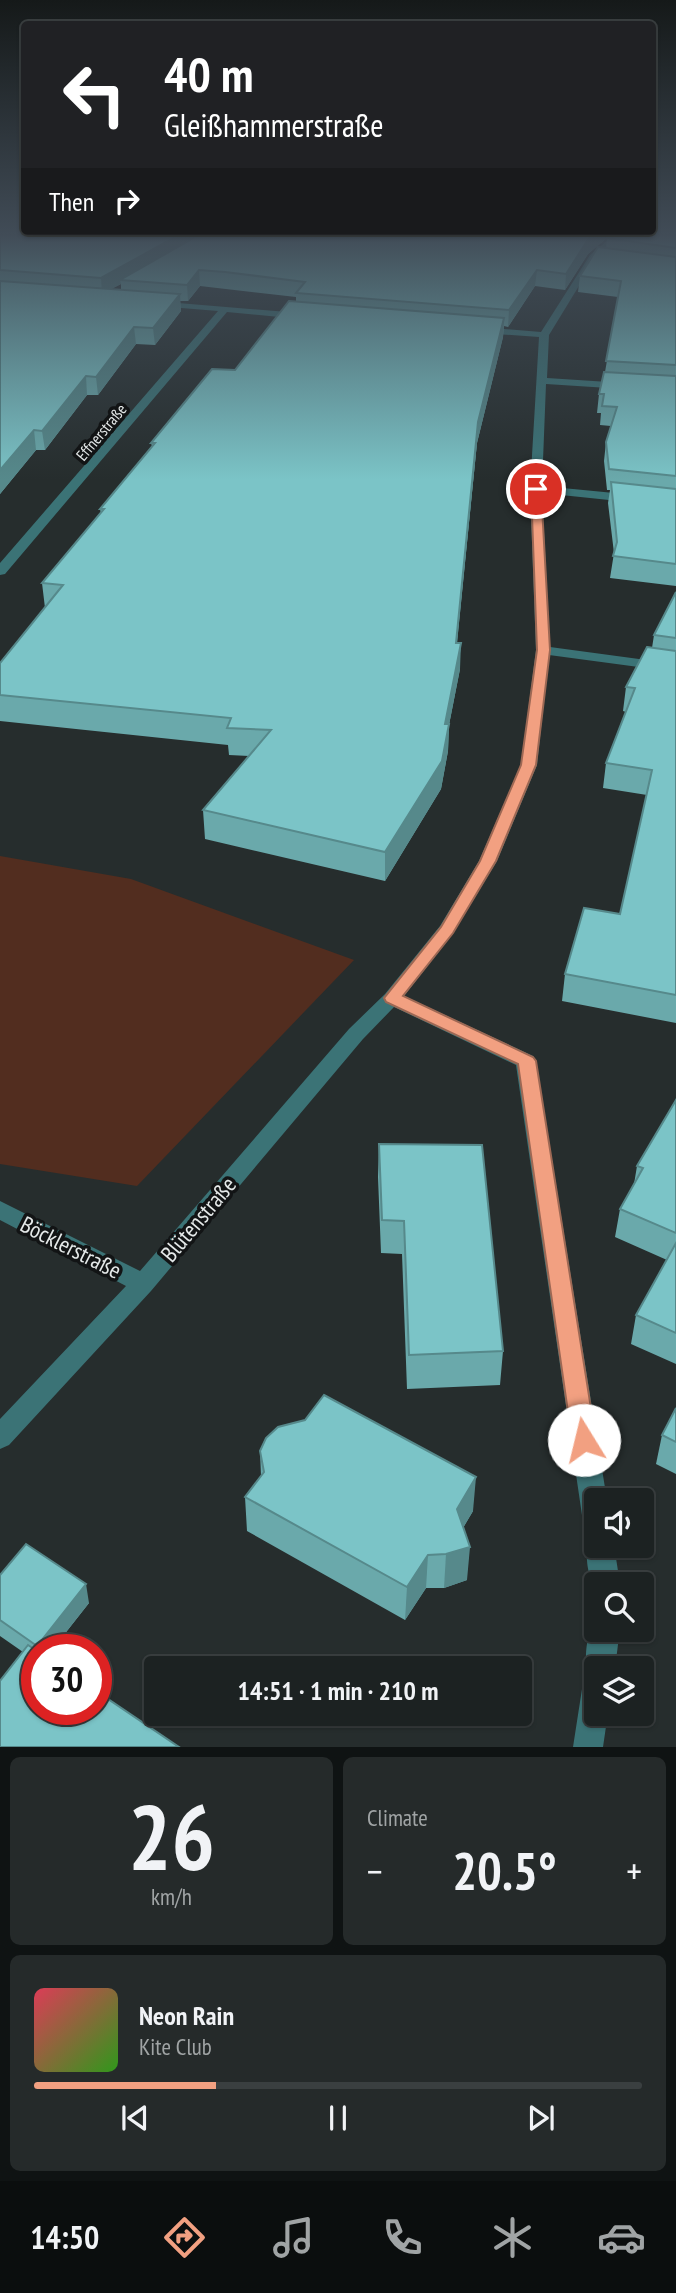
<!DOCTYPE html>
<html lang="en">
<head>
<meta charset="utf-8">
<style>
	:root { --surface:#1c2222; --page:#252a2a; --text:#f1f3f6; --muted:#a0a4a5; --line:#3a3f40; --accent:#f2a081 }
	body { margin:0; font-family:"PT Sans Narrow",sans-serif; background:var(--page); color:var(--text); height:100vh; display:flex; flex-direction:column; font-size:26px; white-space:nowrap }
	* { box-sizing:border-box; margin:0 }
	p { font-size:23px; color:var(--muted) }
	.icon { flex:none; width:38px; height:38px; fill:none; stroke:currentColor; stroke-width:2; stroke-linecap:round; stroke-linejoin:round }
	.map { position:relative; height:1747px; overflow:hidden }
	.sheet { display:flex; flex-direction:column; gap:10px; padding:10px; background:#0f1313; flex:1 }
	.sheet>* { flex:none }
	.hud { position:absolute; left:21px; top:21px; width:635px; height:214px; border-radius:7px; box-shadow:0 2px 5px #0004,0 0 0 2px var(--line); background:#202124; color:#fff; overflow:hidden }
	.fabs { position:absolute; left:584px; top:1488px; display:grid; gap:14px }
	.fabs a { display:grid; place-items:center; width:70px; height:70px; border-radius:7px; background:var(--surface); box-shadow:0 2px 5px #0004,0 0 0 2px var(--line); font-size:35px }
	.speed { position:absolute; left:21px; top:1634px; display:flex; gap:14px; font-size:35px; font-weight:700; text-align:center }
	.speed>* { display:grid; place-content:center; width:91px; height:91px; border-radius:50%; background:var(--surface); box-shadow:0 2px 5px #0004,0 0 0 2px var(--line); line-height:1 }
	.speed .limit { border:10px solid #d22; background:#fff; color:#111 }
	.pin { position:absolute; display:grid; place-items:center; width:60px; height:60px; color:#fff; margin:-30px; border:4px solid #fff; border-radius:50%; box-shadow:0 2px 7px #0007 }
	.me { position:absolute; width:77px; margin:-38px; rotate:351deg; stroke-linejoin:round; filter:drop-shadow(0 0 5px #0008) }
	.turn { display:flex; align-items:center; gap:24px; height:147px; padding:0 28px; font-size:32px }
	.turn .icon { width:91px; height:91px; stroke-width:2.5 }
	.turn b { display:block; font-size:49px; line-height:60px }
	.then { display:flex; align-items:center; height:66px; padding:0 28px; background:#0003; gap:14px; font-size:26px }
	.big { font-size:52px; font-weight:700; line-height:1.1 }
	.sheet .widget { flex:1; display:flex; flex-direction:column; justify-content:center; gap:10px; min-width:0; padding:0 24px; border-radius:10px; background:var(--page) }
	.sheet .dial { align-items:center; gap:0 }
	.dial b { font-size:91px; line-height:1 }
	.song { display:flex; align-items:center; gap:21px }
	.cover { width:84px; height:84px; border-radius:10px; background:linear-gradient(135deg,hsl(350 70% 55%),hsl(110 70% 35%)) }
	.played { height:7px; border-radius:4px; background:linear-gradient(90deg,var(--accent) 30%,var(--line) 30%) }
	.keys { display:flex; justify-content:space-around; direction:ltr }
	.heat { display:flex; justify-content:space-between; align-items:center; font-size:38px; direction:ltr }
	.sheet .tiles { flex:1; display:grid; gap:10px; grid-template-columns:1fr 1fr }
	.widget:last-child { grid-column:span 2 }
	.trip { position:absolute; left:144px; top:1656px; width:388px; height:70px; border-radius:7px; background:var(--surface); box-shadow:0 2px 5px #0004,0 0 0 2px var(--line); font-weight:700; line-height:70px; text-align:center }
	.dock { display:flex; height:112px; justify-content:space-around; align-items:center; background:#0b0e0e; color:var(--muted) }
	.dock .icon { width:49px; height:49px }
	.dock .current { color:var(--accent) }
	.dock b { font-size:32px; color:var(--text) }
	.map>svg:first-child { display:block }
</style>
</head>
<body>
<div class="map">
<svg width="676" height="1747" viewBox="0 0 676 1747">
	<rect width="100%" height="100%" fill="#262d2d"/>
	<!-- green -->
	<path fill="#522d1f" d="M 0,856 L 131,879 L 354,960 L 137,1186 L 0,1164 Z"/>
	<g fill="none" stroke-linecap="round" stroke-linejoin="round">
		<!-- street -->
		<g fill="#3b7376" fill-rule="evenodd">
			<path d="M 613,236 L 621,236 L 596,258 L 549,335 L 547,378 L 624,383 L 629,386 L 624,389 L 546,384 L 542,486 L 676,499 L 676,507 L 542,493 L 550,647 L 676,664 L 676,672 L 549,655 L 537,765 L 497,861 L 453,933 L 404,996 L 533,1056 L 536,1061 L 607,1500 L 597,1500 L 597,1545 L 614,1545 L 620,1584 L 597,1584 L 597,1594 C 588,1579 583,1552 590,1536 L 595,1534 L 587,1531 L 583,1522 L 516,1065 L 394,1007 L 363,1039 L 151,1291 L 9,1445 L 0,1449 L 0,1419 L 126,1286 L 0,1220 L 0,1201 L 140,1271 L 349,1029 L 385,994 L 440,926 L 479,861 L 521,765 L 536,650 L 530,489 L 539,337 L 481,333 L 476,330 L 481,327 L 541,332 L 590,255 Z"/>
			<path d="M 154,301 L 300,313 L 304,316 L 300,319 L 227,312 L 5,574 L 0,575 L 0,563 L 218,311 L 157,306 Z"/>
			<path d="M 597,1618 L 597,1629 L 620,1629 L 615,1668 L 597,1668 L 597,1713 L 608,1713 L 603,1747 L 573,1747 L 582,1689 L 589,1677 C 583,1662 586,1631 597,1618 Z"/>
		</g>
	</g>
	<!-- wall -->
	<g fill="#6aa9ab" fill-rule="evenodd">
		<path d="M 0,236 L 676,236 L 676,586 L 610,578 L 614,553 L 608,503 L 610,490 L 607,490 L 604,461 L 606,442 L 611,426 L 600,425 L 601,413 L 597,413 L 599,394 L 605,372 L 618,297 L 578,292 L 580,276 L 606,248 L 607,238 L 609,236 L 588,254 L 565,290 L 535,286 L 508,327 L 504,326 L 503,337 L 477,443 L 457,643 L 460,669 L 449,725 L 448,751 L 441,789 L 385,881 L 205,839 L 203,810 L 249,756 L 229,755 L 228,745 L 0,721 L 0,663 L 45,608 L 42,583 L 101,513 L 100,509 L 152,446 L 151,443 L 235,370 L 296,302 L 296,297 L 200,286 L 188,301 L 180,301 L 181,311 L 155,345 L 136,344 L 98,395 L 87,395 L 45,450 L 36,450 L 0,494 ZM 121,284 L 121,290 L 111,289 Z"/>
		<path d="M 676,592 L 676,1023 L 562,1001 L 565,974 L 620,914 L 647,795 L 603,788 L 606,763 L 626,712 L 623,711 L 626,687 L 652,648 L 654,635 Z"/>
		<path d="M 676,1100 L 676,1364 L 631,1344 L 636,1315 L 667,1260 L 615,1237 L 620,1209 L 634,1184 L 637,1166 Z"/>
		<path d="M 379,1144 L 503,1351 L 500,1385 L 407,1389 L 402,1254 L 381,1253 L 378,1177 Z"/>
		<path d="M 676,1408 L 676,1474 L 656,1464 L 662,1435 Z"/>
		<path d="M 260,1451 L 473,1511 L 463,1528 L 467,1580 L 444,1588 L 426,1588 L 405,1620 L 247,1531 L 245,1497 L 261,1476 Z"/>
		<path d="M 0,1575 L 89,1603 L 52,1650 L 37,1650 L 37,1710 L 23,1652 L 0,1636 Z"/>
	</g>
	<!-- shaded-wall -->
	<g fill="#56898b">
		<path d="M 177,236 L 204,236 L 120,280 L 121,284 L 102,294 L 101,278 Z"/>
		<path d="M 592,236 L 609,236 L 588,254 L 565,290 L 566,274 L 589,238 Z"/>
		<path d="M 199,270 L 200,286 L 188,301 L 187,285 Z"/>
		<path d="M 537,270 L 535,286 L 508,327 L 509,310 Z"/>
		<path d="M 180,294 L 181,311 L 155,345 L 153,328 Z"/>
		<path d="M 504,318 L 503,337 L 477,443 L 454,669 L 456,643 L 478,422 Z"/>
		<path d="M 134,327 L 136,344 L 98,395 L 96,377 Z"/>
		<path d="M 86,376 L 87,395 L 45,450 L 42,431 Z"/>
		<path d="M 34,430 L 36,450 L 0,494 L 0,470 Z"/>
		<path d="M 461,643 L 460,669 L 449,725 L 448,751 L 441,789 L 385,881 L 385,852 L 445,724 Z"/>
		<path d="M 476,1477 L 473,1511 L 454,1543 L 457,1509 Z"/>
		<path d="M 470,1547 L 467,1580 L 444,1588 L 446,1554 Z"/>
		<path d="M 428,1555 L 426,1588 L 405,1620 L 407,1587 Z"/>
		<path d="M 86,1584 L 89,1603 L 52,1650 L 38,1650 L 37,1646 Z"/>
	</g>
	<!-- building -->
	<g fill="#7bc4c7" stroke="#56898b" stroke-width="2">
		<path d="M 0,236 L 177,236 L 101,278 L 0,270 Z"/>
		<path d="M 197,236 L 592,236 L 589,238 L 566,274 L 537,270 L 509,310 L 296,293 L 305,282 L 225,272 L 199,270 L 187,285 L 120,280 Z"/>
		<path d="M 609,236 L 676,236 L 676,248 L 607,238 Z"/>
		<path d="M 598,247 L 676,257 L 676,365 L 606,361 L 621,281 L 580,276 Z"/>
		<path d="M 0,281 L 180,294 L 153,328 L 134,327 L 96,377 L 86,376 L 42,431 L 34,430 L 0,470 Z"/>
		<path d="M 289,301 L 504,318 L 478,422 L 456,643 L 461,643 L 445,724 L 449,724 L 442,761 L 385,852 L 203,810 L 271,730 L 227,728 L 231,718 L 0,695 L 0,663 L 63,585 L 42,583 L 104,509 L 100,509 L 155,443 L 151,443 L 212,369 L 235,370 Z"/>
		<path d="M 604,372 L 676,376 L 676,476 L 609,469 L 606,442 L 617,407 L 602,406 L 604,394 L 599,394 Z"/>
		<path d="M 611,482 L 676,489 L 676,564 L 613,556 L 617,542 Z"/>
		<path d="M 676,592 L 676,638 L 654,635 Z"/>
		<path d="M 647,647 L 676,651 L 676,995 L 565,974 L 584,908 L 620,914 L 652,770 L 606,763 L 635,688 L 626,687 Z"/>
		<path d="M 676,1100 L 676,1233 L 620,1209 L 643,1168 L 637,1166 Z"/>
		<path d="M 379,1144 L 482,1145 L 503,1351 L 409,1355 L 404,1221 L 382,1220 Z"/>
		<path d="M 676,1243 L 676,1333 L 636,1315 Z"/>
		<path d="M 324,1395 L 476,1477 L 457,1509 L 470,1547 L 446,1554 L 428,1555 L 407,1587 L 245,1497 L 264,1472 L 260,1451 L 266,1438 L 278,1427 L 305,1420 Z"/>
		<path d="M 676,1408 L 676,1442 L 662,1435 Z"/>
		<path d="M 26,1544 L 86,1584 L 37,1646 L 0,1620 L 0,1575 Z"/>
		<path d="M 28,1645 L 37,1651 L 37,1710 L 96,1710 L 96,1691 L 179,1747 L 0,1747 L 0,1681 Z"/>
	</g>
	<!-- sky -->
	<linearGradient id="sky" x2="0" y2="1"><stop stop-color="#151919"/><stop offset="0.49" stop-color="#414c57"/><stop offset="1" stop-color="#414c57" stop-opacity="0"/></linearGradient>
	<rect width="676" height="480" fill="url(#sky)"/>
	<!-- route -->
	<path fill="#f2a081" stroke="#9d6854" stroke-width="2" d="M 536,486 L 541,489 L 550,650 L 536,765 L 496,861 L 453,933 L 403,996 L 533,1057 L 536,1061 L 596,1440 L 593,1448 L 584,1451 L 576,1448 L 572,1440 L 518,1064 L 386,1002 L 384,998 L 441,927 L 480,861 L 521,765 L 537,650 L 531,489 Z"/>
	<g text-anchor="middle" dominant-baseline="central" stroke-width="7" stroke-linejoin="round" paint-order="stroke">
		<!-- far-street labels -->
		<g font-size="16" fill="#e5e9e9" stroke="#121415">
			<text transform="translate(101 432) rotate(-50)">Effnerstraße</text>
		</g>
		<!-- near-street labels -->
		<g font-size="23" fill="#e5e9e9" stroke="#121415">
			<text transform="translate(198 1219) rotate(-50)">Blütenstraße</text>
			<text transform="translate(71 1247) rotate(27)">Böcklerstraße</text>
		</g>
	</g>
</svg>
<div class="fabs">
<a><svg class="icon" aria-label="sound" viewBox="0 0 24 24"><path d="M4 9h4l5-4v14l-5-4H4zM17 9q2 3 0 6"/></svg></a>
<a><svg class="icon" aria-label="search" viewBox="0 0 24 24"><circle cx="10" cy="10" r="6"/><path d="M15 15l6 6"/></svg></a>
<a><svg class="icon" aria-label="layers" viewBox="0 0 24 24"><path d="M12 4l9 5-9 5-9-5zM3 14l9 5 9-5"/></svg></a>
</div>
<div class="speed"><div class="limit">30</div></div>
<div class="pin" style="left:536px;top:489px;background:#d93025"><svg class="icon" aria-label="arrive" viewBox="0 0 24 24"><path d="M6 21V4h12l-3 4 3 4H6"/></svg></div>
<svg class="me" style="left:584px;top:1440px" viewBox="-20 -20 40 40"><circle r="19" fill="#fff"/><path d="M0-13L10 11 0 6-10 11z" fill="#f2a081"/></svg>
<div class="trip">14:51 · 1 min · 210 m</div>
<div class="hud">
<div class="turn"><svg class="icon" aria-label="left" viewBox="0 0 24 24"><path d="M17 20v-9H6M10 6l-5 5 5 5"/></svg><div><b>40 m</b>Gleißhammerstraße</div></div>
<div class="then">Then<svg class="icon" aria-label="right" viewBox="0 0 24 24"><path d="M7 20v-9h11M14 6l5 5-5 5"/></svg></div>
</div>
</div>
<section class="sheet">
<div class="tiles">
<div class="widget dial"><b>26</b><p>km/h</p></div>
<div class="widget"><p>Climate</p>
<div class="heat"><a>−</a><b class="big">20.5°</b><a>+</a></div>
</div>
<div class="widget">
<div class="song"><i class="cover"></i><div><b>Neon Rain</b><p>Kite Club</p></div></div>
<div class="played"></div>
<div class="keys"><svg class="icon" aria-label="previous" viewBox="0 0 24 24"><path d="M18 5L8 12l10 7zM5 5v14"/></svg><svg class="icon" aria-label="pause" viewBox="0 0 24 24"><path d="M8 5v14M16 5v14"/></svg><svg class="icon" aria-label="next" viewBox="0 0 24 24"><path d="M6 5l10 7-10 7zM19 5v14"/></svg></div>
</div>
</div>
</section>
<nav class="dock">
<b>14:50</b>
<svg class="icon current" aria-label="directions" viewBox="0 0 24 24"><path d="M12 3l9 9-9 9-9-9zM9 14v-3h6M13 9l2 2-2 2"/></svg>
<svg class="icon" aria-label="music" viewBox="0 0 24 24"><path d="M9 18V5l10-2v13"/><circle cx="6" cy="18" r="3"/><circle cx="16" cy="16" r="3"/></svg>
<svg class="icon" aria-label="phone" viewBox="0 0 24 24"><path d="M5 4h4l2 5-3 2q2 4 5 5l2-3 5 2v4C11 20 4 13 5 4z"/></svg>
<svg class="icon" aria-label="climate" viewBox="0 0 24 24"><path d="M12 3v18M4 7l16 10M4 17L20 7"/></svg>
<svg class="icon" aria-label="car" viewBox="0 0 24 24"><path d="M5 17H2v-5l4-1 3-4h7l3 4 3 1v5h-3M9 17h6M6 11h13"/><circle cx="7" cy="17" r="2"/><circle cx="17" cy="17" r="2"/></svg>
</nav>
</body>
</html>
